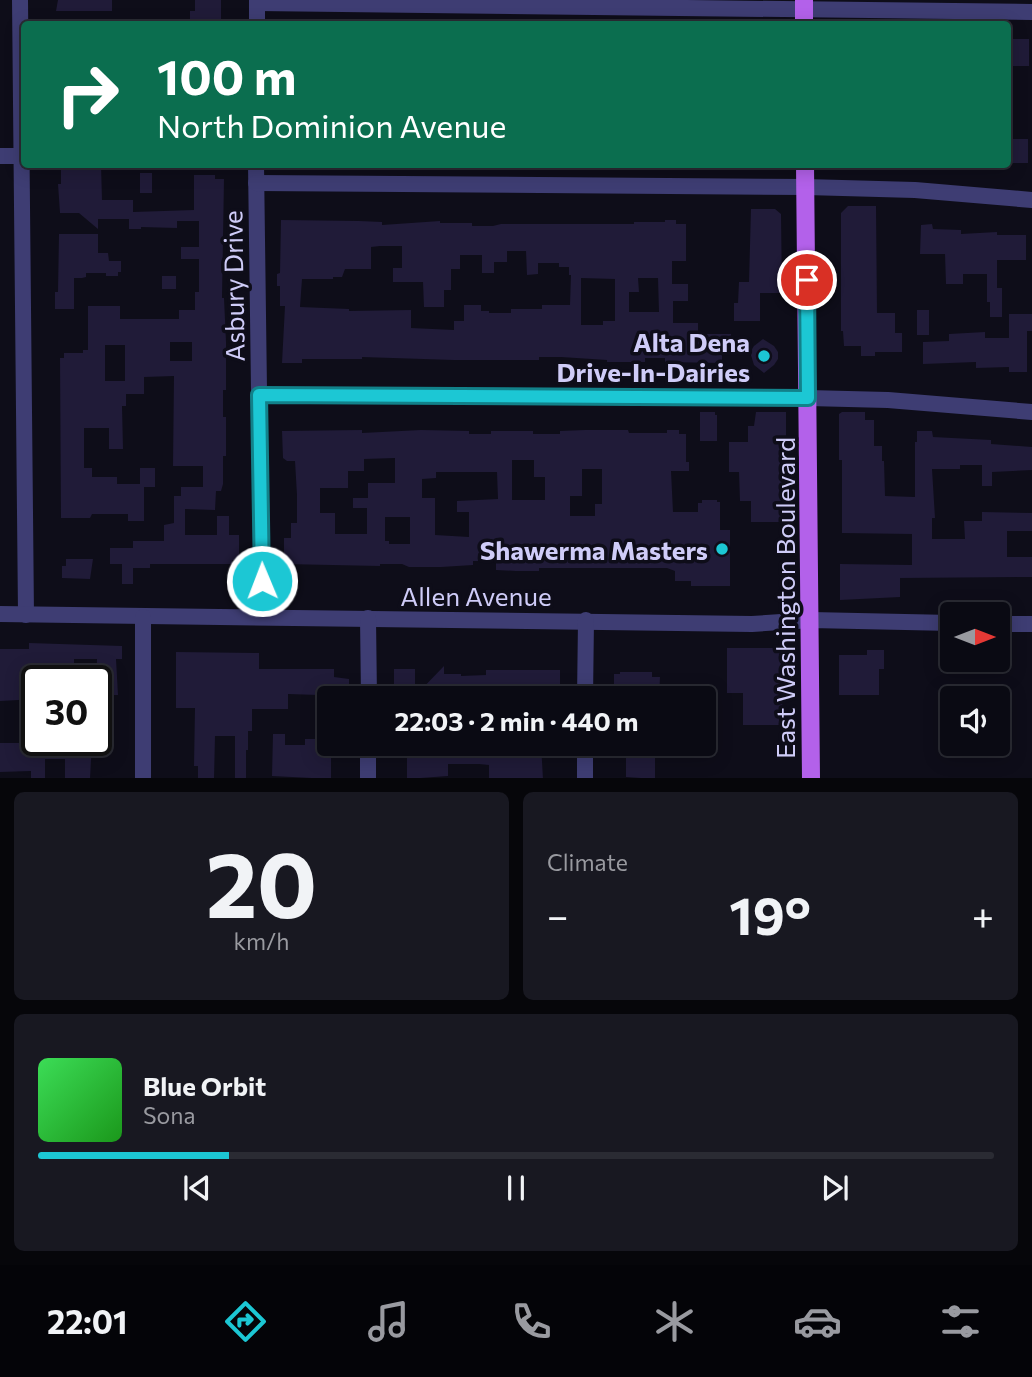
<!DOCTYPE html>
<html lang="en">
<head>
<meta charset="utf-8">
<style>
	:root { --surface:#0a0a13; --page:#181821; --text:#f1f3f6; --muted:#999aa0; --line:#2a2b33; --accent:#1cc7d4 }
	body { margin:0; font-family:Commissioner,sans-serif; background:var(--page); color:var(--text); height:100vh; display:flex; flex-direction:column; font-size:26px; white-space:nowrap }
	* { box-sizing:border-box; margin:0 }
	p { font-size:23px; color:var(--muted) }
	.icon { flex:none; width:38px; height:38px; fill:none; stroke:currentColor; stroke-width:2; stroke-linecap:round; stroke-linejoin:round }
	.map { position:relative; height:778px; overflow:hidden }
	.sheet { display:flex; flex-direction:column; gap:14px; padding:14px; background:#06060a; flex:1 }
	.sheet>* { flex:none }
	.guide { position:absolute; left:21px; top:21px; width:990px; height:147px; border-radius:7px; box-shadow:0 4px 18px #0003,0 0 0 2px var(--line); background:#0b6e4f; color:#fff; overflow:hidden }
	.needle { width:46px; rotate:90deg }
	.fabs { position:absolute; left:940px; top:602px; display:grid; gap:14px }
	.fabs a { display:grid; place-items:center; width:70px; height:70px; border-radius:7px; background:var(--surface); box-shadow:0 4px 18px #0003,0 0 0 2px var(--line); font-size:35px }
	.speed { position:absolute; left:21px; top:665px; display:flex; gap:14px; font-size:35px; font-weight:700; text-align:center }
	.speed>* { display:grid; place-content:center; width:91px; height:91px; border-radius:50%; background:var(--surface); box-shadow:0 4px 18px #0003,0 0 0 2px var(--line); line-height:1 }
	.speed .limit { border:4px solid #111; border-radius:10px; background:#fff; color:#111 }
	.pin { position:absolute; display:grid; place-items:center; width:60px; height:60px; color:#fff; margin:-30px; border:4px solid #fff; border-radius:50%; box-shadow:0 2px 7px #0007 }
	.me { position:absolute; width:77px; margin:-38px; rotate:359deg; stroke-linejoin:round; filter:drop-shadow(0 0 5px #0008) }
	.turn { display:flex; align-items:center; gap:24px; height:147px; padding:0 21px; font-size:32px }
	.turn .icon { width:91px; height:91px; stroke-width:2.5 }
	.turn b { display:block; font-size:49px; line-height:60px }
	.big { font-size:52px; font-weight:700; line-height:1.1 }
	.sheet .card { flex:1; display:flex; flex-direction:column; justify-content:center; gap:10px; min-width:0; padding:0 24px; border-radius:10px; background:var(--page) }
	.sheet .dial { align-items:center; gap:0 }
	.dial b { font-size:91px; line-height:1 }
	.song { display:flex; align-items:center; gap:21px }
	.cover { width:84px; height:84px; border-radius:10px; background:linear-gradient(135deg,hsl(130 70% 55%),hsl(120 70% 35%)) }
	.played { height:7px; border-radius:4px; background:linear-gradient(90deg,var(--accent) 20%,var(--line) 20%) }
	.keys { display:flex; justify-content:space-around; direction:ltr }
	.heat { display:flex; justify-content:space-between; align-items:center; font-size:38px; direction:ltr }
	.sheet .tiles { flex:1; display:grid; gap:14px; grid-template-columns:1fr 1fr }
	.card:last-child { grid-column:span 2 }
	.trip { position:absolute; left:317px; top:686px; width:399px; height:70px; border-radius:7px; background:var(--surface); box-shadow:0 4px 18px #0003,0 0 0 2px var(--line); font-weight:700; line-height:70px; text-align:center }
	.menu { display:flex; height:112px; justify-content:space-around; align-items:center; background:#040408; color:var(--muted) }
	.menu .icon { width:49px; height:49px }
	.menu .on { color:var(--accent) }
	.menu b { font-size:32px; color:var(--text) }
	.map>svg:first-child { display:block }
</style>
</head>
<body>
<div class="map">
<svg width="1032" height="779" viewBox="0 0 1032 779">
	<rect width="100%" height="100%" fill="#0e0d19"/>
	<!-- building -->
	<g fill="#201b38" fill-rule="evenodd">
		<path d="M 58,0 L 112,0 L 112,11 L 56,11 Z"/>
		<path d="M 195,0 L 221,0 L 221,24 L 193,24 L 193,22 L 190,22 L 190,11 L 195,11 Z"/>
		<rect x="1009" y="39" width="20" height="27"/>
		<rect x="1008" y="139" width="20" height="24"/>
		<path d="M 61,164 L 101,164 L 102,200 L 133,200 L 133,212 L 194,210 L 194,175 L 215,175 L 215,179 L 224,179 L 222,298 L 224,298 L 226,342 L 226,390 L 223,390 L 223,417 L 226,417 L 226,456 L 223,456 L 223,484 L 221,491 L 216,491 L 215,510 L 185,509 L 185,535 L 217,535 L 217,516 L 229,516 L 229,535 L 239,535 L 239,560 L 232,560 L 232,564 L 150,564 L 150,568 L 133,568 L 133,584 L 122,584 L 122,564 L 110,564 L 110,548 L 133,548 L 133,541 L 164,541 L 164,525 L 174,523 L 174,496 L 181,496 L 181,487 L 203,487 L 203,466 L 173,466 L 174,376 L 144,377 L 144,394 L 126,394 L 126,406 L 122,406 L 123,449 L 109,449 L 109,428 L 84,428 L 84,468 L 92,468 L 92,477 L 117,477 L 117,484 L 140,484 L 140,468 L 155,468 L 155,487 L 144,487 L 144,521 L 128,521 L 128,514 L 92,514 L 90,518 L 61,518 L 60,358 L 64,358 L 64,353 L 83,353 L 83,350 L 88,350 L 88,306 L 120,306 L 120,319 L 179,319 L 179,310 L 195,310 L 195,292 L 199,292 L 199,259 L 181,259 L 181,247 L 199,247 L 199,221 L 177,221 L 177,228 L 141,227 L 141,229 L 129,229 L 129,219 L 98,219 L 98,229 L 79,213 L 60,213 L 58,184 L 61,184 ZM 170,342 L 192,342 L 192,361 L 170,361 ZM 105,345 L 125,345 L 125,381 L 105,381 Z"/>
		<rect x="140" y="173" width="12" height="20"/>
		<path d="M 848,206 L 876,206 L 877,313 L 895,313 L 895,333 L 902,333 L 902,352 L 875,352 L 875,356 L 861,356 L 861,346 L 844,346 L 843,331 L 841,331 L 841,213 Z"/>
		<path d="M 751,209 L 775,209 L 781,214 L 782,293 L 760,293 L 760,321 L 734,321 L 734,303 L 738,303 L 739,282 L 749,282 Z"/>
		<path d="M 281,220 L 359,221 L 382,222 L 382,225 L 440,221 L 440,223 L 472,223 L 472,226 L 493,226 L 501,224 L 634,224 L 634,222 L 665,222 L 665,220 L 676,220 L 676,224 L 686,224 L 686,261 L 672,261 L 672,284 L 688,284 L 688,301 L 673,301 L 673,323 L 698,323 L 698,334 L 731,334 L 731,350 L 722,350 L 722,363 L 665,362 L 665,358 L 645,358 L 645,362 L 607,362 L 607,360 L 561,357 L 539,357 L 539,360 L 454,360 L 362,357 L 362,359 L 302,359 L 302,363 L 282,363 L 285,306 L 280,306 L 280,286 L 277,286 L 277,274 L 280,273 ZM 380,246 L 402,246 L 402,268 L 393,268 L 393,282 L 423,282 L 424,307 L 444,307 L 444,290 L 451,290 L 451,269 L 460,269 L 460,255 L 482,255 L 482,273 L 494,273 L 494,262 L 507,262 L 507,251 L 526,251 L 527,275 L 538,274 L 538,263 L 559,263 L 559,267 L 569,267 L 569,275 L 571,275 L 570,305 L 542,305 L 542,309 L 511,309 L 511,313 L 489,313 L 489,311 L 481,311 L 481,305 L 464,305 L 464,321 L 454,321 L 454,330 L 411,328 L 411,310 L 349,311 L 349,309 L 300,307 L 302,279 L 333,279 L 333,277 L 342,277 L 345,269 L 371,269 L 371,247 ZM 581,278 L 615,279 L 615,321 L 603,321 L 603,325 L 581,325 ZM 638,278 L 658,278 L 659,312 L 629,312 L 629,292 L 639,292 Z"/>
		<path d="M 932,224 L 933,229 L 961,230 L 961,234 L 997,232 L 997,235 L 1026,235 L 1026,260 L 997,260 L 997,288 L 1002,288 L 1002,317 L 990,317 L 990,302 L 987,302 L 987,274 L 963,274 L 963,284 L 946,284 L 945,254 L 920,254 L 921,225 Z"/>
		<path d="M 59,234 L 98,234 L 98,253 L 108,253 L 109,261 L 121,261 L 121,272 L 118,272 L 118,276 L 106,276 L 106,273 L 86,273 L 86,277 L 82,278 L 74,278 L 74,309 L 55,309 L 55,292 L 58,292 Z"/>
		<rect x="162" y="276" width="14" height="13"/>
		<rect x="917" y="310" width="12" height="25"/>
		<path d="M 1009,314 L 1032,314 L 1032,331 L 1027,331 L 1027,372 L 1009,372 L 1009,367 L 976,368 L 976,362 L 923,364 L 923,342 L 949,341 L 949,334 L 985,332 L 985,338 L 1009,338 Z"/>
		<path d="M 763,339 L 774,346 L 778,352 L 778,359 L 774,365 L 764,373 L 754,365 L 750,352 L 754,346 Z"/>
		<path d="M 700,412 L 715,412 L 715,415 L 717,415 L 717,441 L 700,441 Z"/>
		<path d="M 756,412 L 786,412 L 786,522 L 751,522 L 751,501 L 740,501 L 739,472 L 729,472 L 729,442 L 748,442 L 748,426 L 754,426 Z"/>
		<path d="M 842,412 L 865,412 L 865,420 L 874,420 L 874,446 L 882,446 L 882,461 L 884,461 L 885,496 L 915,497 L 915,442 L 917,442 L 917,431 L 932,431 L 933,437 L 991,440 L 991,444 L 1032,447 L 1032,470 L 992,472 L 992,486 L 982,486 L 982,465 L 960,465 L 960,469 L 932,469 L 935,518 L 932,518 L 932,539 L 965,539 L 964,521 L 982,521 L 982,512 L 1032,513 L 1032,531 L 1007,531 L 1007,557 L 1032,557 L 1032,577 L 900,578 L 900,597 L 840,600 L 840,564 L 912,565 L 912,534 L 842,533 L 842,460 L 839,460 L 839,414 Z"/>
		<path d="M 362,430 L 362,433 L 421,430 L 469,431 L 469,434 L 491,434 L 491,431 L 533,431 L 533,434 L 560,434 L 560,431 L 585,430 L 628,430 L 629,433 L 667,433 L 667,430 L 679,430 L 679,434 L 686,434 L 686,462 L 689,462 L 689,471 L 671,471 L 673,512 L 698,512 L 698,503 L 702,503 L 702,500 L 717,500 L 717,502 L 720,502 L 720,530 L 730,530 L 730,586 L 691,586 L 691,581 L 675,581 L 675,571 L 667,568 L 539,568 L 539,571 L 516,571 L 496,570 L 496,561 L 473,561 L 473,565 L 441,567 L 409,567 L 402,564 L 380,564 L 380,566 L 284,564 L 284,538 L 291,538 L 291,523 L 297,523 L 297,495 L 295,461 L 287,461 L 283,458 L 282,431 ZM 395,458 L 395,483 L 368,483 L 368,498 L 353,498 L 353,508 L 367,508 L 367,534 L 335,534 L 335,513 L 320,513 L 320,488 L 348,488 L 348,471 L 364,471 L 364,459 ZM 512,460 L 534,460 L 534,477 L 545,477 L 545,500 L 512,500 ZM 582,469 L 602,469 L 602,504 L 595,504 L 595,516 L 570,516 L 570,496 L 582,496 ZM 436,472 L 497,472 L 498,499 L 457,501 L 457,512 L 469,512 L 469,537 L 435,535 L 435,498 L 422,498 L 422,479 L 436,478 ZM 385,517 L 410,517 L 410,544 L 389,544 L 389,541 L 385,541 Z"/>
		<path d="M 66,559 L 93,559 L 90,579 L 62,578 L 62,566 L 66,566 Z"/>
		<path d="M 29,643 L 122,646 L 122,659 L 116,659 L 118,695 L 96,695 L 97,659 L 74,659 L 74,681 L 37,681 L 37,699 L 0,701 L 0,649 L 29,649 Z"/>
		<path d="M 727,648 L 783,648 L 782,725 L 743,725 L 743,693 L 727,693 Z"/>
		<path d="M 867,650 L 884,650 L 884,669 L 879,669 L 879,695 L 839,695 L 839,655 L 867,655 Z"/>
		<path d="M 176,652 L 259,653 L 259,669 L 334,669 L 334,677 L 349,679 L 349,696 L 288,694 L 288,709 L 252,709 L 252,731 L 248,731 L 248,750 L 246,750 L 246,779 L 235,779 L 235,736 L 215,736 L 214,779 L 198,779 L 198,766 L 194,766 L 195,708 L 176,708 Z"/>
		<path d="M 444,666 L 444,674 L 461,674 L 461,676 L 486,675 L 486,670 L 560,670 L 560,698 L 397,698 L 397,689 L 394,689 L 394,669 L 415,669 L 415,696 Z"/>
		<path d="M 620,672 L 652,672 L 652,677 L 660,677 L 659,698 L 614,698 L 614,674 L 620,674 Z"/>
		<path d="M 273,734 L 285,734 L 285,745 L 305,745 L 305,739 L 329,739 L 329,744 L 331,744 L 331,779 L 272,776 Z"/>
		<path d="M 29,740 L 42,740 L 42,746 L 67,746 L 67,741 L 92,741 L 90,779 L 65,779 L 65,759 L 45,759 L 45,779 L 31,779 L 31,771 L 0,772 L 0,743 L 29,743 Z"/>
		<path d="M 407,744 L 448,744 L 448,748 L 466,748 L 466,753 L 512,753 L 512,744 L 541,744 L 543,779 L 489,779 L 489,765 L 479,764 L 448,764 L 448,776 L 407,779 Z"/>
		<path d="M 626,744 L 648,744 L 649,758 L 655,758 L 655,779 L 626,777 Z"/>
	</g>
	<g fill="none" stroke-linecap="round" stroke-linejoin="round">
		<!-- minor -->
		<g stroke="#3e3d73" stroke-width="16">
			<path d="M 20,0 L 26,615"/>
			<path d="M 257,3 L 1032,12"/>
			<path d="M 257,24 L 257,0"/>
			<path d="M 0,156 L 21,156"/>
			<path d="M 256,164 L 262,617"/>
			<path d="M 256,183 L 806,187 L 915,190 L 1032,200"/>
			<path d="M 259,395 L 808,398 L 888,400 L 1032,412"/>
			<path d="M 0,614 L 752,624 L 811,620 L 952,623"/>
			<path d="M 368,618 L 369,698"/>
			<path d="M 998,624 L 1032,624"/>
			<path d="M 585,698 L 586,620"/>
			<path d="M 143,779 L 143,617"/>
			<path d="M 368,779 L 368,744"/>
			<path d="M 585,779 L 585,744"/>
		</g>
		<!-- major -->
		<g stroke="#b361ea" stroke-width="18">
			<path d="M 804,0 L 804,24"/>
			<path d="M 805,164 L 811,779"/>
		</g>
	</g>
	<g fill="none" stroke-linecap="round" stroke-linejoin="round">
		<defs>
			<path id="route" d="M 262,581 L 259,395 L 808,398 L 807,280"/>
		</defs>
		<!-- route casing -->
		<use href="#route" stroke="#12818a" stroke-width="18"/>
		<!-- route -->
		<use href="#route" stroke="#1cc7d4" stroke-width="12"/>
	</g>
	<!-- markers -->
	<g fill="#1cc7d4" stroke="#0e0d19" stroke-width="2.5">
		<circle cx="764" cy="356" r="7"/>
		<circle cx="722" cy="549" r="7"/>
	</g>
	<g text-anchor="middle" dominant-baseline="central" stroke-width="7" stroke-linejoin="round" paint-order="stroke">
		<!-- street labels -->
		<g font-size="26" fill="#cfccf8" stroke="#0e0d19">
			<text transform="translate(233 286) rotate(-91)">Asbury Drive</text>
			<text x="476" y="595">Allen Avenue</text>
			<text transform="translate(784 598) rotate(-90)">East Washington Boulevard</text>
		</g>
		<!-- poi labels -->
		<g font-size="26" font-weight="bold" fill="#cfccf8" stroke="#0e0d19" text-anchor="end">
			<text x="750" y="341">Alta Dena<tspan x="750" dy="30">Drive-In-Dairies</tspan></text>
			<text x="708" y="549">Shawerma Masters</text>
		</g>
	</g>
</svg>
<div class="fabs">
<a><svg class="needle" viewBox="-14 -14 28 28"><path d="M0-13l5 13h-10z" fill="#e53935"/><path d="M0 13l5-13h-10z" fill="#999aa0"/></svg></a>
<a><svg class="icon" aria-label="sound" viewBox="0 0 24 24"><path d="M4 9h4l5-4v14l-5-4H4zM17 9q2 3 0 6"/></svg></a>
</div>
<div class="speed"><div class="limit">30</div></div>
<div class="pin" style="left:807px;top:280px;background:#d93025"><svg class="icon" aria-label="arrive" viewBox="0 0 24 24"><path d="M6 21V4h12l-3 4 3 4H6"/></svg></div>
<svg class="me" style="left:262px;top:581px" viewBox="-20 -20 40 40"><circle r="17" fill="#1cc7d4" stroke="#fff" stroke-width="3"/><path d="M0-11L8 9 0 5-8 9z" fill="#fff"/></svg>
<div class="trip">22:03 · 2 min · 440 m</div>
<div class="guide">
<div class="turn"><svg class="icon" aria-label="right" viewBox="0 0 24 24"><path d="M7 20v-9h11M14 6l5 5-5 5"/></svg><div><b>100 m</b>North Dominion Avenue</div></div>
</div>
</div>
<section class="sheet">
<div class="tiles">
<div class="card dial"><b>20</b><p>km/h</p></div>
<div class="card"><p>Climate</p>
<div class="heat"><a>−</a><b class="big">19°</b><a>+</a></div>
</div>
<div class="card">
<div class="song"><i class="cover"></i><div><b>Blue Orbit</b><p>Sona</p></div></div>
<div class="played"></div>
<div class="keys"><svg class="icon" aria-label="previous" viewBox="0 0 24 24"><path d="M18 5L8 12l10 7zM5 5v14"/></svg><svg class="icon" aria-label="pause" viewBox="0 0 24 24"><path d="M8 5v14M16 5v14"/></svg><svg class="icon" aria-label="next" viewBox="0 0 24 24"><path d="M6 5l10 7-10 7zM19 5v14"/></svg></div>
</div>
</div>
</section>
<nav class="menu">
<b>22:01</b>
<svg class="icon on" aria-label="directions" viewBox="0 0 24 24"><path d="M12 3l9 9-9 9-9-9zM9 14v-3h6M13 9l2 2-2 2"/></svg>
<svg class="icon" aria-label="music" viewBox="0 0 24 24"><path d="M9 18V5l10-2v13"/><circle cx="6" cy="18" r="3"/><circle cx="16" cy="16" r="3"/></svg>
<svg class="icon" aria-label="phone" viewBox="0 0 24 24"><path d="M5 4h4l2 5-3 2q2 4 5 5l2-3 5 2v4C11 20 4 13 5 4z"/></svg>
<svg class="icon" aria-label="climate" viewBox="0 0 24 24"><path d="M12 3v18M4 7l16 10M4 17L20 7"/></svg>
<svg class="icon" aria-label="car" viewBox="0 0 24 24"><path d="M5 17H2v-5l4-1 3-4h7l3 4 3 1v5h-3M9 17h6M6 11h13"/><circle cx="7" cy="17" r="2"/><circle cx="17" cy="17" r="2"/></svg>
<svg class="icon" aria-label="filters" viewBox="0 0 24 24"><path d="M4 7h16M4 17h16"/><circle cx="9" cy="7" r="2"/><circle cx="15" cy="17" r="2"/></svg>
</nav>
</body>
</html>
